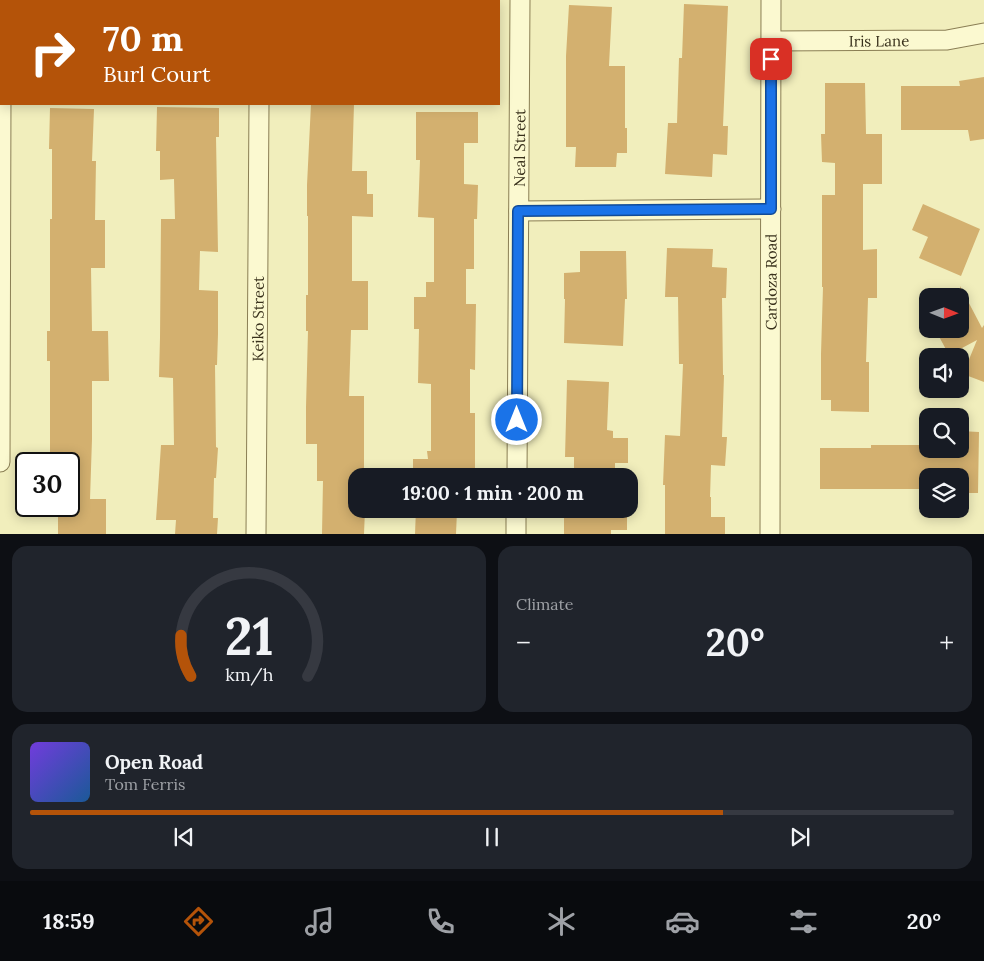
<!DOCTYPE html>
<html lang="en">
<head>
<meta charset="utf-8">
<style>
	:root { --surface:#171b24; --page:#20242c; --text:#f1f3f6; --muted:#9ea1a6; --line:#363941; --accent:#b45309 }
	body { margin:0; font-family:Lora,serif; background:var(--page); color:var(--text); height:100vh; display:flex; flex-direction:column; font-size:19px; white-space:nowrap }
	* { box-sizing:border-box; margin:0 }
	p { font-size:16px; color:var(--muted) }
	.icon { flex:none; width:28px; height:28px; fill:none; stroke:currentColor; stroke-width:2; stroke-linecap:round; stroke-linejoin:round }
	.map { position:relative; height:534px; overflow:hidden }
	.side { display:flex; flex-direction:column; gap:12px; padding:12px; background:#0d0f14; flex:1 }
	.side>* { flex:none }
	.banner { position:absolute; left:0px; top:0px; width:500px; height:105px; box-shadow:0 2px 12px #0003; background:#b45309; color:#fff; overflow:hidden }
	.needle { width:32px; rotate:91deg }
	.fabs { position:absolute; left:919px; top:288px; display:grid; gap:10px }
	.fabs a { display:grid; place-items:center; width:50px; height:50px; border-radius:10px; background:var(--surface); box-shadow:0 2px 12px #0003; font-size:25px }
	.speed { position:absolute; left:15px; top:452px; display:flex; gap:10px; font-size:25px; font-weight:700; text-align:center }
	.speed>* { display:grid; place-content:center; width:65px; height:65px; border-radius:50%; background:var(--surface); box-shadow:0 2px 12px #0003; line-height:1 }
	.speed .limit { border:2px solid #111; border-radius:8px; background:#fff; color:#111 }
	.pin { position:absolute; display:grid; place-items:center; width:42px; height:42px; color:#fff; margin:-21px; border-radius:10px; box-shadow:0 2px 8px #0006 }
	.me { position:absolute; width:55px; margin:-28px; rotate:0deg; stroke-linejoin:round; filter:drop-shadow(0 0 4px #0008) }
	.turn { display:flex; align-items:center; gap:18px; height:105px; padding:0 20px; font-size:22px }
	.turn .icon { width:65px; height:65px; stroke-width:2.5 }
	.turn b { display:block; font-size:35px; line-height:42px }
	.big { font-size:38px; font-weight:800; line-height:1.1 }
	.side .tile { flex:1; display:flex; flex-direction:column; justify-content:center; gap:8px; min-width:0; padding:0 18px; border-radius:15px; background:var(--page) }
	.side .dial { align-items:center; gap:0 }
	.dial svg { height:130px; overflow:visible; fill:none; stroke:var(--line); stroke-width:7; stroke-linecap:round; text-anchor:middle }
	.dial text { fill:var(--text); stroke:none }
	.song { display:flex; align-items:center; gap:15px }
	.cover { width:60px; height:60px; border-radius:8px; background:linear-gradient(135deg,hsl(260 70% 55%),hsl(210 70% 35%)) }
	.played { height:5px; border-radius:2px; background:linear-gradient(90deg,var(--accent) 75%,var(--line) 75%) }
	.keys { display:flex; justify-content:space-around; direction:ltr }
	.heat { display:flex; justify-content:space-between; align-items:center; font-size:28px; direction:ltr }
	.side .tiles { flex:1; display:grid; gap:12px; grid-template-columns:1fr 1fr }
	.tile:last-child { grid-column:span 2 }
	.trip { position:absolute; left:348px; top:468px; width:290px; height:50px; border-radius:15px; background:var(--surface); box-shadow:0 2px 12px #0003; font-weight:800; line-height:50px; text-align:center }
	.tabs { display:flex; height:80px; justify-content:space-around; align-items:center; background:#090b0e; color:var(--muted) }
	.tabs .icon { width:35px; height:35px }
	.tabs .active { color:var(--accent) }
	.tabs b { font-size:22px; color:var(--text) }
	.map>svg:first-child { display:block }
</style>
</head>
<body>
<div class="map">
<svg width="984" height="534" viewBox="0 0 984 534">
	<rect width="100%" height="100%" fill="#f1eebc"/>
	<!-- building -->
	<g fill="#d3b06f">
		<path d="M 684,4 L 728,6 L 723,126 L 728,126 L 727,155 L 713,154 L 712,177 L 665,174 L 668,123 L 677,123 L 679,58 L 682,58 Z"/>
		<path d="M 569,5 L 612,7 L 609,66 L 625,66 L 625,128 L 627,128 L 627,153 L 617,153 L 616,167 L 575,167 L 576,147 L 566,147 L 566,56 Z"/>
		<path d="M 984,77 L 984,139 L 970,141 L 968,130 L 901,130 L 901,86 L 960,86 L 959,81 Z"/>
		<path d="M 825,83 L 865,83 L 866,134 L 882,134 L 882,184 L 863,184 L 863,250 L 877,249 L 877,298 L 868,298 L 866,362 L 869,362 L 869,412 L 831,411 L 831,400 L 821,400 L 821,354 L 823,287 L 822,287 L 822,195 L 835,195 L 835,163 L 822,162 L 821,134 L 825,134 Z"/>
		<path d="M 311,104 L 354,104 L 352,171 L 367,171 L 367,194 L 373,194 L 373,217 L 352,216 L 352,281 L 368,281 L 368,330 L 351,330 L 349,396 L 364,396 L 364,476 L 356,476 L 356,510 L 365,510 L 364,534 L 322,534 L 323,481 L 317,481 L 317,444 L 306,444 L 306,407 L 308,331 L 306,331 L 306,295 L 308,295 L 308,216 L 307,216 L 307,185 Z"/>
		<path d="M 157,107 L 219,108 L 219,137 L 216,137 L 218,252 L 200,251 L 199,290 L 218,291 L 218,334 L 217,365 L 215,365 L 216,447 L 218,448 L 216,478 L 214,478 L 213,518 L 218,518 L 217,534 L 175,534 L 176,520 L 156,520 L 161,445 L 174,445 L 173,378 L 159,377 L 160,338 L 161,219 L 175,219 L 174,179 L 160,180 L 160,151 L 156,151 Z"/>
		<path d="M 50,108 L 94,109 L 92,161 L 96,161 L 95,220 L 105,220 L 105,268 L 91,268 L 92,331 L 108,331 L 109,381 L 92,381 L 92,439 L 90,499 L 106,499 L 106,534 L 58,534 L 58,506 L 69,506 L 69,464 L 50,464 L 50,361 L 47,361 L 47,331 L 50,331 L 50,219 L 52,219 L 52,149 L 49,149 Z"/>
		<path d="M 416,112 L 478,112 L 478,143 L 464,143 L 464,184 L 478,185 L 477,219 L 474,219 L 474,269 L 466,269 L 466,304 L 476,304 L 475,370 L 470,369 L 470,413 L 475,413 L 475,476 L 413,476 L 413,459 L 428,459 L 427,451 L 431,451 L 431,384 L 418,383 L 419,329 L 414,329 L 414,297 L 426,297 L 426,282 L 434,282 L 434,218 L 418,217 L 420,160 L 416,160 Z"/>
		<path d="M 923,204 L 980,229 L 961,276 L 919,258 L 928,237 L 912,230 Z"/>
		<path d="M 667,248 L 713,249 L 712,267 L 727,268 L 726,298 L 722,298 L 723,375 L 724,375 L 722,437 L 727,437 L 725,466 L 711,465 L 710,497 L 711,497 L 711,517 L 725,517 L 725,534 L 665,534 L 665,485 L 663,485 L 665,435 L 680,436 L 683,364 L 679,364 L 678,297 L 665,297 Z"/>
		<path d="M 580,251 L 626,251 L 627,299 L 625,299 L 623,346 L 564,343 L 565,299 L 564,299 L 564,273 L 580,272 Z"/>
		<path d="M 960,286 L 982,328 L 984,325 L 984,382 L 963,374 L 977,340 L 949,355 L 935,329 L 960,329 Z"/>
		<path d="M 567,380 L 609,382 L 607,430 L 613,431 L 613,438 L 628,438 L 628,463 L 615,463 L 615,476 L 574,476 L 574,457 L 565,457 Z"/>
		<path d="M 960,431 L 979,432 L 978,493 L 960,493 L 960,476 L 928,476 L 928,479 L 922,479 L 922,489 L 820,489 L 820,448 L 871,448 L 871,445 L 921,445 L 922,449 L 960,449 Z"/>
		<path d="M 416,509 L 457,511 L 456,534 L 415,534 Z"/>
		<path d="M 573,509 L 627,510 L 627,530 L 611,530 L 611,534 L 564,534 L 564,516 L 573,516 Z"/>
	</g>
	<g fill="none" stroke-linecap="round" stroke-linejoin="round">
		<defs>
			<g id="minor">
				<path d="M 2,1 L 2,0"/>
				<path d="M 260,1 L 261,0"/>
				<path id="s1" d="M 771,41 L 947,40 L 984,33"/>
				<path d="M 519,211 L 771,209"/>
				<path d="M 0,462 L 1,92"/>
				<path id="s2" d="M 517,476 L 520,0"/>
				<path id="s3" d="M 256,534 L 259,104"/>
				<path d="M 516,534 L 516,509"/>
				<path id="s4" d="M 770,534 L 771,0"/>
			</g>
		</defs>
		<!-- minor casing -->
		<use href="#minor" stroke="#8a7e54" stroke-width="21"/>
		<!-- minor -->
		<use href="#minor" stroke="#fbf9d0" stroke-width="19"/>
	</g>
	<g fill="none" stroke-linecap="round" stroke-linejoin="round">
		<defs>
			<path id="route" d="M 517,420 L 518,211 L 771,209 L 771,59"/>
		</defs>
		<!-- route casing -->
		<use href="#route" stroke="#114b97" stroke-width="12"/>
		<!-- route -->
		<use href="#route" stroke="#1a73e8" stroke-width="9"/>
	</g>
	<g text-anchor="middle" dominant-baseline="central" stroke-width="4.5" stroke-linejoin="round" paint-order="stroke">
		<!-- street labels -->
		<g font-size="15" fill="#38301b" stroke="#f8f6cd">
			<text stroke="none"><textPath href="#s1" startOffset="108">Iris Lane</textPath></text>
			<text stroke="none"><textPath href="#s2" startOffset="328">Neal Street</textPath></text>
			<text stroke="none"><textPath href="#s4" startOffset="252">Cardoza Road</textPath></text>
			<text stroke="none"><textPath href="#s3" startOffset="215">Keiko Street</textPath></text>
		</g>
	</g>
</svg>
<div class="fabs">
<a><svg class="needle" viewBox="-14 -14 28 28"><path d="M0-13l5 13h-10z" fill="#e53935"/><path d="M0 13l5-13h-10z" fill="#9ea1a6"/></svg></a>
<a><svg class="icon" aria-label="sound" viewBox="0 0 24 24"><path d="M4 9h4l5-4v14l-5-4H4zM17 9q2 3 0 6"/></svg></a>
<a><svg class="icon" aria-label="search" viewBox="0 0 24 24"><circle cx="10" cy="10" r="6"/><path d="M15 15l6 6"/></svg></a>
<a><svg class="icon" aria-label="layers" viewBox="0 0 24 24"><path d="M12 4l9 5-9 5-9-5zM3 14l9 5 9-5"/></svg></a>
</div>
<div class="speed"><div class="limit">30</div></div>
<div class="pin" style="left:771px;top:59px;background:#d93025"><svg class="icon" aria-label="arrive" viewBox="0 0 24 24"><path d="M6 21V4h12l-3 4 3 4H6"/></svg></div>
<svg class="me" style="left:517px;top:420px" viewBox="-20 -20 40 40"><circle r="17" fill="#1a73e8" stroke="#fff" stroke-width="3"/><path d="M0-11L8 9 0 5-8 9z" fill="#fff"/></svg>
<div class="trip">19:00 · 1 min · 200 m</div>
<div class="banner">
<div class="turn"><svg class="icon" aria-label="right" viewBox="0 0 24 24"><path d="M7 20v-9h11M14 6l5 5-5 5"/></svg><div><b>70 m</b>Burl Court</div></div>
</div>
</div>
<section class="side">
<div class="tiles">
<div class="tile dial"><svg viewBox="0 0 100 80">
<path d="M14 69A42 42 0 1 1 86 69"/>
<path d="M14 69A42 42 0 0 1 8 44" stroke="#b45309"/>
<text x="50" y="56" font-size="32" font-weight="700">21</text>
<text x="50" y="72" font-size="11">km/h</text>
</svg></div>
<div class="tile"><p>Climate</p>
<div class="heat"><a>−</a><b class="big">20°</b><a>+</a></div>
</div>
<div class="tile">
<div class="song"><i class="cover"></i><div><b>Open Road</b><p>Tom Ferris</p></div></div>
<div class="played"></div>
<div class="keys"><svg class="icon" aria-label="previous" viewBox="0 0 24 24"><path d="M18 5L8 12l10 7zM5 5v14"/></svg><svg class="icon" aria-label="pause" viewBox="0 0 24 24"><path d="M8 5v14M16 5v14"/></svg><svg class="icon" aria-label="next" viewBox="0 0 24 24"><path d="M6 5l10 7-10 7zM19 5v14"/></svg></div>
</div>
</div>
</section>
<nav class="tabs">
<b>18:59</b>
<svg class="icon active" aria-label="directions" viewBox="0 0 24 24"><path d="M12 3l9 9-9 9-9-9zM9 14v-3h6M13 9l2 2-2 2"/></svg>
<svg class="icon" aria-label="music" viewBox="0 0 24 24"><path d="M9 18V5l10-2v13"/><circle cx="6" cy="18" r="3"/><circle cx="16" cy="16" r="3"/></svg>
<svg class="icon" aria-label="phone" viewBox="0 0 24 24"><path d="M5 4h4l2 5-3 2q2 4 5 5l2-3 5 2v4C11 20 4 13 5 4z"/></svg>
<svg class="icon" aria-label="climate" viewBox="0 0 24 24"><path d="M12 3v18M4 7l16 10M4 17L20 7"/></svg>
<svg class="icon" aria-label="car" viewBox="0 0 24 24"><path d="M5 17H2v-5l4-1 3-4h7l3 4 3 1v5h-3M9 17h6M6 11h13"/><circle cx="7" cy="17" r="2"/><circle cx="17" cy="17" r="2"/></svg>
<svg class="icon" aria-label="filters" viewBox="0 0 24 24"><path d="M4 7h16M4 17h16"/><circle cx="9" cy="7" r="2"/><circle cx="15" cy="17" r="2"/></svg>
<b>20°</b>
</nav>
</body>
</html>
